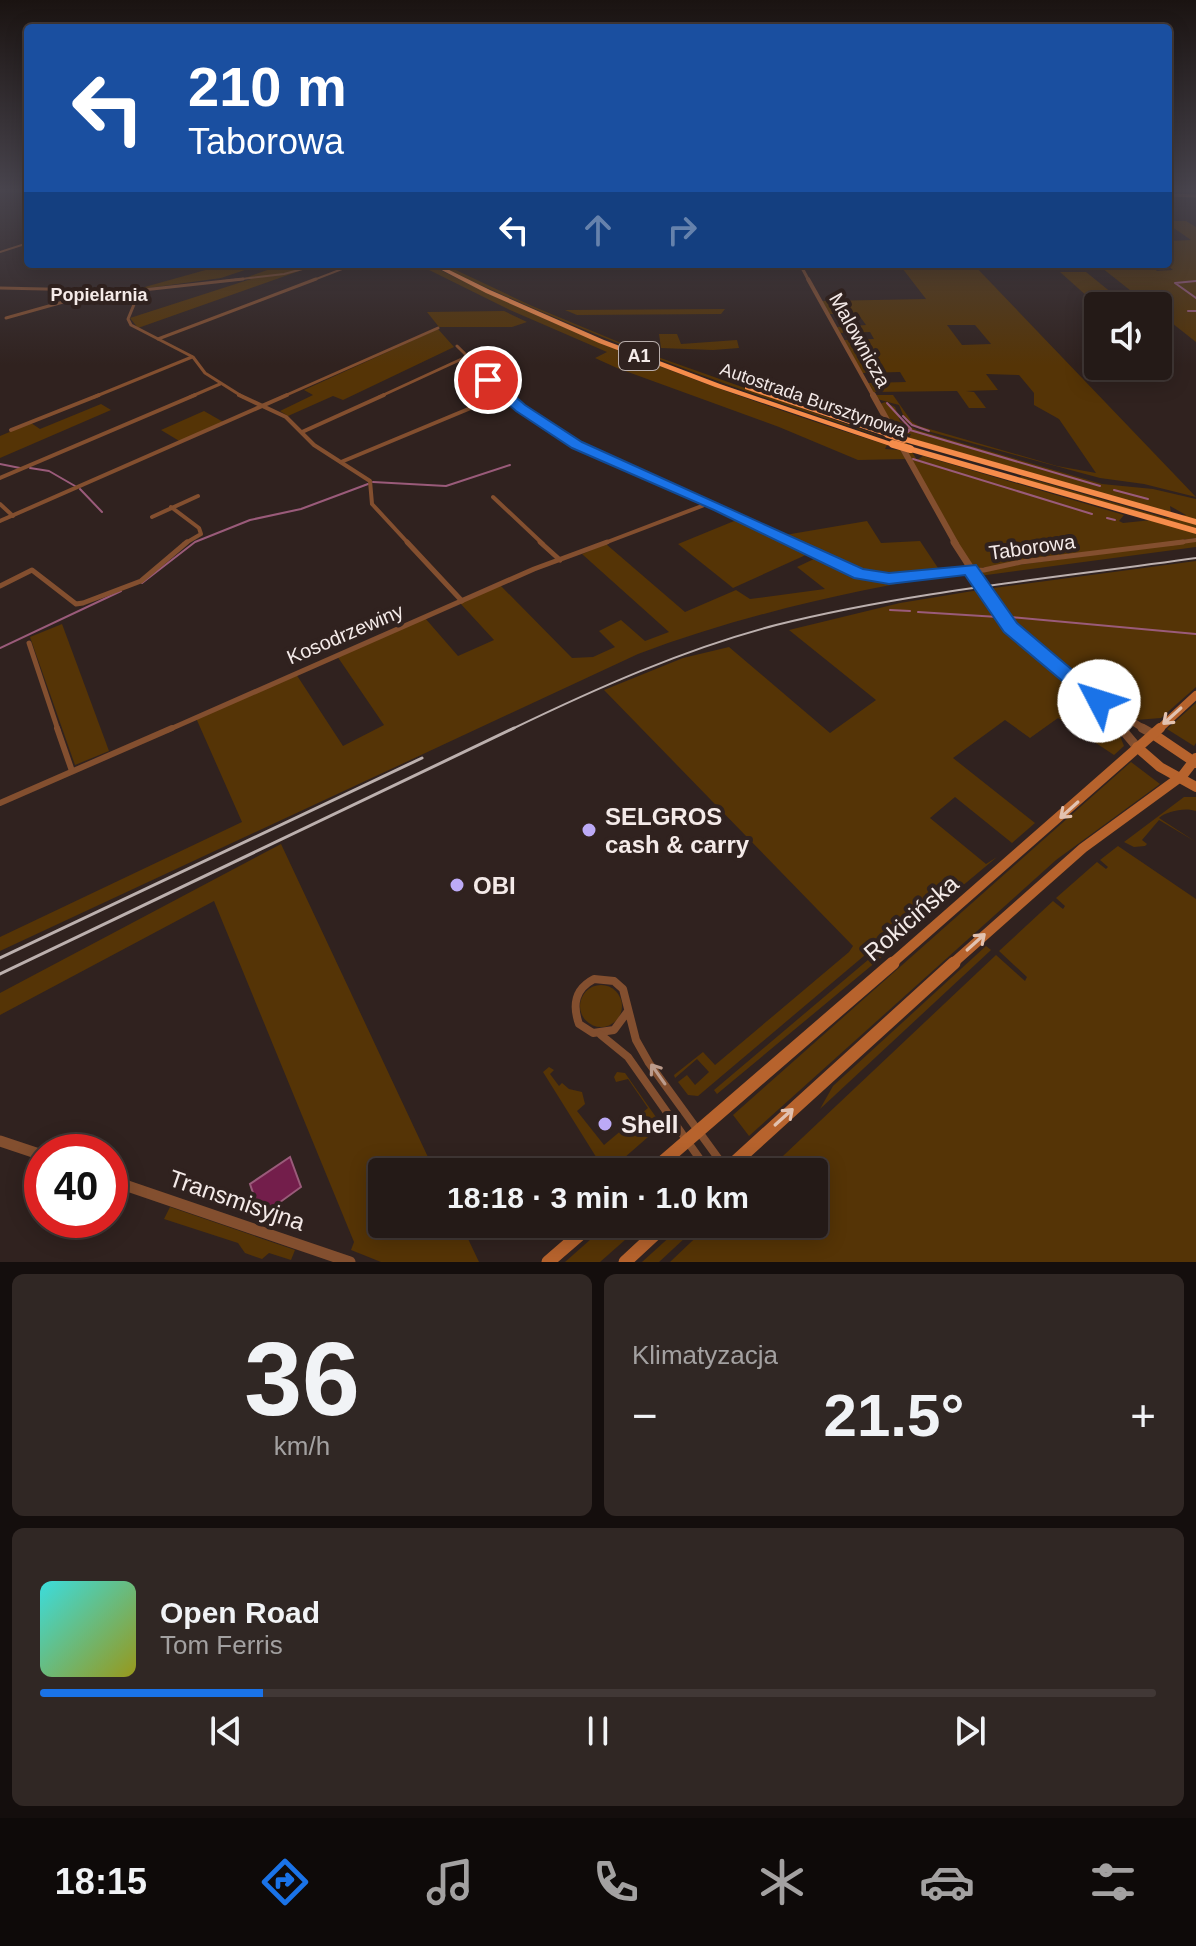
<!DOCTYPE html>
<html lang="pl">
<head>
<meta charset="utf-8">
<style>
	:root { --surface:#241a17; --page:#302724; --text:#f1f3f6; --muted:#a3a1a1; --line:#413836; --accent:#1a73e8 }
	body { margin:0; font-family:Helvetica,sans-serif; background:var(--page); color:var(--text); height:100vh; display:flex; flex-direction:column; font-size:30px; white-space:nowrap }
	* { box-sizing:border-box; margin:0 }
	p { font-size:26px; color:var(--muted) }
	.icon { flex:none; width:44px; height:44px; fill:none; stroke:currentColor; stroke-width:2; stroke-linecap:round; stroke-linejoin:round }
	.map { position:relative; height:1262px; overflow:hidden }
	.sheet { display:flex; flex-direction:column; gap:12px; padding:12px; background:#140e0d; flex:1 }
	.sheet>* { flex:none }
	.guide { position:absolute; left:24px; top:24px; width:1148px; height:244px; border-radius:8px; box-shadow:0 4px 20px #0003,0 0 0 2px var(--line); background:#1a4fa0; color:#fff; overflow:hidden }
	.fabs { position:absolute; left:1084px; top:292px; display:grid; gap:16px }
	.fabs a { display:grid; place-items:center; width:88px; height:88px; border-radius:8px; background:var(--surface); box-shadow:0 4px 20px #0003,0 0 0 2px var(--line); font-size:40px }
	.speed { position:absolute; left:24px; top:1134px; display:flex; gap:16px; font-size:40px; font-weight:700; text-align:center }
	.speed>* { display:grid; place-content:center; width:104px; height:104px; border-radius:50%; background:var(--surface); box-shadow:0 4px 20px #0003,0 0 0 2px var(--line); line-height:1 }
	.speed .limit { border:12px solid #d22; background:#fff; color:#111 }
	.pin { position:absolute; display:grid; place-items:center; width:68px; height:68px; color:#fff; margin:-34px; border:4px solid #fff; border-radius:50%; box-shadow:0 2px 8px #0007 }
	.me { position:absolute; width:88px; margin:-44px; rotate:310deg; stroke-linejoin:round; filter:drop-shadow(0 0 6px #0008) }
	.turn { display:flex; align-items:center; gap:28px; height:168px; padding:0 32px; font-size:36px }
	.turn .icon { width:104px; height:104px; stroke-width:2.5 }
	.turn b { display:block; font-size:56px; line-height:68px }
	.lanes { display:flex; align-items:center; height:76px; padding:0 32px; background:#0003; justify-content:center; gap:40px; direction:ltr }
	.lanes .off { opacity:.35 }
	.big { font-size:60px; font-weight:700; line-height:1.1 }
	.sheet .card { flex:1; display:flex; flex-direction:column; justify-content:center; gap:12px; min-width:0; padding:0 28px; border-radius:12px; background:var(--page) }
	.sheet .dial { align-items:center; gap:0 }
	.dial b { font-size:104px; line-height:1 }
	.song { display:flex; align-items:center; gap:24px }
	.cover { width:96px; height:96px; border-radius:12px; background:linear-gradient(135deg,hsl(180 70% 55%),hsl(60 70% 35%)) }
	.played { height:8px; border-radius:4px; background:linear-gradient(90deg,var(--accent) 20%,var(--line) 20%) }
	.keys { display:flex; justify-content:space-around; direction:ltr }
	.heat { display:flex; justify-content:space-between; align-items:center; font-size:44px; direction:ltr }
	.sheet .tiles { flex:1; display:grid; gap:12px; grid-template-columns:1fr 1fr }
	.card:last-child { grid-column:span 2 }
	.trip { position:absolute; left:368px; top:1158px; width:460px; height:80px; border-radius:8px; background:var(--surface); box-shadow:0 4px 20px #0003,0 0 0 2px var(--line); font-weight:700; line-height:80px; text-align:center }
	.dock { display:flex; height:128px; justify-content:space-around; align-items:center; background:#0e0a09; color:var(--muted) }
	.dock .icon { width:56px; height:56px }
	.dock .active { color:var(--accent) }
	.dock b { font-size:36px; color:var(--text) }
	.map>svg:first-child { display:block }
</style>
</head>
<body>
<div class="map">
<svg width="1196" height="1262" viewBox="0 0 1196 1262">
	<rect width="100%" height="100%" fill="#30221f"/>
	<!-- green -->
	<g fill="#553406" fill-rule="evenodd">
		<path d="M 1168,221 L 1186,221 L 1196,227 L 1196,342 L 1158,312 L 1158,306 L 1150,306 L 1097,264 L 1148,264 L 1157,271 L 1173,270 L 1166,264 L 1168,241 L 1191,240 L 1168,224 Z"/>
		<path d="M 227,264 L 263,264 L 221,278 L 134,290 Z"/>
		<path d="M 284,264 L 319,264 L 138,328 L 130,318 L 251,279 L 245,278 Z"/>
		<path d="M 417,264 L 428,264 C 575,338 730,396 887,445 L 885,449 L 900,450 L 906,459 L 858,460 L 779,427 L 617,368 L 595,358 L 607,352 L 510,310 Z"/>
		<path d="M 436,264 L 443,264 L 532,306 L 638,350 L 891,440 C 736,390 583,335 436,264 Z"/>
		<path d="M 826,264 L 973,264 L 1196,497 L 1144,484 L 1100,478 L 920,429 L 906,422 L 899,405 L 877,399 L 876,395 L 893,395 L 912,422 L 919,426 L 1057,466 L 1096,473 L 1059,419 L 1034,405 L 1034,393 L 1019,375 L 986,374 L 998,390 L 966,391 L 974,392 L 986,408 L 969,408 L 957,391 L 873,392 L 868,383 L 906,382 L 900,372 L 862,373 L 844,340 L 874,339 L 870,332 L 840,333 L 837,327 L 866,325 L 858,314 L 829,314 L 822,301 L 926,299 L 899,264 ZM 947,325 L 975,325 L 991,344 L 962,345 Z"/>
		<path d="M 1060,272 L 1086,272 L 1128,306 L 1098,306 Z"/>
		<path d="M 725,309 L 721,314 L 577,315 L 565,310 Z"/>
		<path d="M 504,311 L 527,322 L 512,327 L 439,327 L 427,312 Z"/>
		<path d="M 438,329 L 454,347 L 343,400 L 333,396 L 288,416 L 280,411 L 313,395 L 304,390 Z"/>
		<path d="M 659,334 L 677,334 L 681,344 L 737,340 L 739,348 L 713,350 L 661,348 Z"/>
		<path d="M 885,402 L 895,407 L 900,421 L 917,430 L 1102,484 L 1153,489 L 1196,499 L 1196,538 L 973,569 L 880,404 ZM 901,434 L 911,434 L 909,438 L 1171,513 L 1170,506 L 1186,515 L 1166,518 L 1021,476 L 1019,480 L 1161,519 L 1123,523 L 1119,521 L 1124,515 L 923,456 L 917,460 Z"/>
		<path d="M 101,404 L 111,410 L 0,458 L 0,436 L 31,423 L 40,429 Z"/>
		<path d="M 204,411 L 225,423 L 181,442 L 161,430 Z"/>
		<path d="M 739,519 L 870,579 L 965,572 C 853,590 745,614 638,654 L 0,951 L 0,937 L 242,822 L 196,718 L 296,674 L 343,746 L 384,725 L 337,656 L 425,618 L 458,656 L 494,640 L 460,603 L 500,585 L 572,658 L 593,657 L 615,647 L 599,631 L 621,620 L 645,641 L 669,632 L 582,554 L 606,544 L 685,612 L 736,590 L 750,599 L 825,589 L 797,567 L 816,558 L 808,554 L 733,588 L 678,544 Z"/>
		<path d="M 867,521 L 881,543 L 920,541 L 940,571 L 871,576 L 785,535 Z"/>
		<path d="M 1196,541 L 1196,547 L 979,576 L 974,571 Z"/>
		<path d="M 1196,561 L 1196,687 L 1161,718 L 1136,720 L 1103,701 L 1013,627 L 986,589 Z"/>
		<path d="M 979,590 L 1011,631 L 1094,700 L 1123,733 L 1120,736 L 1124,746 L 1114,755 L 1058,718 L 1030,738 L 1005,720 L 953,758 L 1035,823 L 1012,843 L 955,797 L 930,818 L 986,864 L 997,857 L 937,907 L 933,904 L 930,907 L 934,910 L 912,929 L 884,939 L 698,1096 L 688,1095 L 678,1082 L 687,1075 L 695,1085 L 709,1072 L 697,1059 L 675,1078 L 674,1075 L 703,1052 L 715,1065 L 849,952 L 853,946 L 604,690 L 683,658 L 729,647 L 830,733 L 876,700 L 789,630 L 900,603 Z"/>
		<path d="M 62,624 L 109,751 L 75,765 L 30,637 Z"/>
		<path d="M 1196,703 L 1196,743 L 1194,746 L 1167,729 Z"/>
		<path d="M 1131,762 L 1160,784 L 1056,860 L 749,1136 L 733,1115 Z"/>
		<path d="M 1184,797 L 1196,797 L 1196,811 C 1186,807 1166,811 1159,818 L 1196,842 L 1159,820 L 1142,840 L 1147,844 L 1145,846 L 1134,847 L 1124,842 Z"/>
		<path d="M 281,844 L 435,1172 L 382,1172 L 382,1224 L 461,1224 L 479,1262 L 381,1262 L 351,1250 L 354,1242 L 214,901 L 0,1015 L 0,993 Z"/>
		<path d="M 1118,846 L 1196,899 L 1196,1262 L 670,1262 L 710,1224 L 814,1224 L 814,1172 L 766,1172 L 996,955 L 1025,981 L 1027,977 L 999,951 L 1053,901 L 1063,909 L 1065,906 L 1056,898 L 1097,862 L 1106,869 L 1108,867 L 1100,860 Z"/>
		<path d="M 936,912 L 717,1094 L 714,1090 L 888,943 L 914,931 Z"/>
		<path d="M 986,946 L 991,950 L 820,1109 L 833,1086 Z"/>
		<circle cx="601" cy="1006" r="21"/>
		<path d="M 549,1067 L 554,1070 L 550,1074 L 559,1086 L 562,1083 L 569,1089 L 582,1092 L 585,1104 L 577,1111 L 604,1145 L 648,1108 L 628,1079 L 616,1082 L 614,1077 L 617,1072 L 625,1073 L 658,1120 L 656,1130 L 608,1172 L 599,1172 L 603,1168 L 543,1072 Z"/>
		<path d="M 170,1207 L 295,1250 L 291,1260 L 269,1253 L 262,1259 L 245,1253 L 238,1243 L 164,1219 Z"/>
		<path d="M 608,1224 L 643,1224 L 600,1262 L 565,1262 Z"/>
		<path d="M 684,1224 L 700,1224 L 659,1262 L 642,1262 Z"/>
	</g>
	<!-- water -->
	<path fill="#731e4b" stroke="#9a5b7a" stroke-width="2" d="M 290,1157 L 301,1187 L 265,1213 L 259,1211 L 250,1184 Z"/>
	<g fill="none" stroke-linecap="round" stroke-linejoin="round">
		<!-- stream -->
		<g stroke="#9a5b7a" stroke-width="2">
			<path d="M 1196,281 L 1175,283 L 1196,298"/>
			<path d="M 1188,311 L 1196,311"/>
			<path d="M 887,403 L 911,429 L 908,432"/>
			<path d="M 903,416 L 912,425 L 929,431"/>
			<path d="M 893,425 L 1100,486"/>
			<path d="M 913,459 L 1092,514"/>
			<path d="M 0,464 L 20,468"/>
			<path d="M 30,468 L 49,471 L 75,486"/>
			<path d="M 373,482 L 446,486 L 510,465"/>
			<path d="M 80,489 L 102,512"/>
			<path d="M 1114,490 L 1148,499"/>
			<path d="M 1107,518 L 1115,520"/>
			<path d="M 142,583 L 195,542 L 250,520 L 301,509 L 368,484"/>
			<path d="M 890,610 L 910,611"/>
			<path d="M 918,612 L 998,617"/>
			<path d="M 1011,617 L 1196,634"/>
			<path d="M 0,648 L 121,591"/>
		</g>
		<!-- minor-far5 -->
		<g stroke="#834f2f" stroke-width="2">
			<path d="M 0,252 L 28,243"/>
			<path d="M 225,281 L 284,274 L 321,264"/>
			<path d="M 311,281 L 355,264"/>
		</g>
		<!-- minor-far4 -->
		<g stroke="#834f2f" stroke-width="3">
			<path d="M 0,288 L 134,291 L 243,279"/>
			<path d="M 140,290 L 128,319 L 131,325 L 193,357 L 205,373 L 243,397"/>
			<path d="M 6,318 L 106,290"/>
			<path d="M 158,339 L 316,279"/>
			<path d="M 457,346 L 509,397"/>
			<path d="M 94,397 L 192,357"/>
			<path d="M 190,397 L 220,384"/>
			<path d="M 282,397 L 438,328"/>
			<path d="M 379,397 L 466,357"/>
			<path d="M 498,397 L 504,394"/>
		</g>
		<!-- minor-far3 -->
		<g stroke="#834f2f" stroke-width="4">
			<path d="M 239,395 L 286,417 L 314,445 L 370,481 L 372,504 L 409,544"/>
			<path d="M 507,395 L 521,408 L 571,441 L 796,544"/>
			<path d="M 11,430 L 99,395"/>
			<path d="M 302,432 L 384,395"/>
			<path d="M 341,462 L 502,395"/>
			<path d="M 0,478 L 195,395"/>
			<path d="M 493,497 L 543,544"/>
			<path d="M 0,504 L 13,516"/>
			<path d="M 171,507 L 199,528 L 201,534 L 184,544"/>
			<path d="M 152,517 L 198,496"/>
			<path d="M 0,521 L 287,395"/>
			<path d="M 602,544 L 707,504"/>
			<path d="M 1167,544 L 1196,540"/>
		</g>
		<!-- minor-far2 -->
		<g stroke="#834f2f" stroke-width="5">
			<path d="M 407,542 L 462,601"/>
			<path d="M 540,542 L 560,560"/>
			<path d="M 791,542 L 869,577 L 984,570 L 1021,562 L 1183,542"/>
			<path d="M 0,586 L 32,570 L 76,604 L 83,603 L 141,581 L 187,542"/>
			<path d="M 29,643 L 58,730"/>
			<path d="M 168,730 L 534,569 L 607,542"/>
		</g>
		<!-- minor-far1 -->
		<g stroke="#834f2f" stroke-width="6">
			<path d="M 57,728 L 72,771"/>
			<path d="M 0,803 L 172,728"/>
		</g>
		<!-- minor -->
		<g stroke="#834f2f" stroke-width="8">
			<path d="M 628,1011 L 614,1030 L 593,1033 L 579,1024 C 572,1004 575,989 594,979 L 614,981 L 623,989 L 636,1040 L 649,1063 L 726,1169"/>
			<path d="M 601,1035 L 628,1057 L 709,1172"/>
		</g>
		<!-- tertiary-far5 -->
		<g stroke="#834f2f" stroke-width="3">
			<path d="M 1168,195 L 1196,196"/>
			<path d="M 800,264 L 809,281"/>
		</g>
		<!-- tertiary-far4 -->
		<path stroke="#834f2f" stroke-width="4" d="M 808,279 L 874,397"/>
		<!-- tertiary-far3 -->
		<path stroke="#834f2f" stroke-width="6" d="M 873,395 L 956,544"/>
		<!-- tertiary-far2 -->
		<g stroke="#834f2f" stroke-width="7">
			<path d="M 954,542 L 1005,621 L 1099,701 L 1146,730"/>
			<path d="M 1106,709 L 1123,730"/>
		</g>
		<!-- tertiary-far1 -->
		<g stroke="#834f2f" stroke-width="9">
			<path d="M 1121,728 L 1137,747"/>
			<path d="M 1142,728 L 1153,734"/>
		</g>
		<!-- tertiary -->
		<g stroke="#834f2f" stroke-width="11">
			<path d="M 0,1141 L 42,1155"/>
			<path d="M 110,1180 L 350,1262"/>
		</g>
		<!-- secondary-far2 -->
		<path stroke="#b7632d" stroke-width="8" d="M 1158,730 L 1196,695"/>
		<!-- secondary-far1 -->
		<g stroke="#b7632d" stroke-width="10">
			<path d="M 1153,734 L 1196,763"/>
			<path d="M 1137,747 L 1160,767 L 1196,787"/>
			<path d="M 890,965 L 1160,728"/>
			<path d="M 951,965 L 1083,848 L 1183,775 L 1196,758"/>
		</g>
		<!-- secondary -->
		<g stroke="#b7632d" stroke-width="13">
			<path d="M 651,1172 L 893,963"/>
			<path d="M 724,1172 L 954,963"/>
			<path d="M 548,1262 L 592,1224"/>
			<path d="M 625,1262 L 666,1224"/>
		</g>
		<!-- motorway -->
		<g fill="#f58c4b" fill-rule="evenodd">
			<path d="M 430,264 L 437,264 L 490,290 L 604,340 L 720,384 L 897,444 L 896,446 L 890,446 L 715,387 L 599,343 L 486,293 Z"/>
			<path d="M 745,387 L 749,387 L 892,434 L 891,436 L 885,436 L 745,389 Z"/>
			<path d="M 901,437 L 907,437 L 1196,519 L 1196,525 L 901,441 Z"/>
			<path d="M 907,447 L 913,447 L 1196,528 L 1196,534 L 907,451 Z"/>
		</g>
		<!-- rail-far1 -->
		<path stroke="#bcb0ae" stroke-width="2" d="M 510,730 C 595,689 684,649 776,625 C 913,591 1056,578 1196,558"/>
		<!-- rail -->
		<g stroke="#bcb0ae" stroke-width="3">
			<path d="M 0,958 L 422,758"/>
			<path d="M 0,974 L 514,728"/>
		</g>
		<!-- motorway-bridge -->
		<g stroke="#f58c4b" stroke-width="8">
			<path d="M 888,434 L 904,439"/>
			<path d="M 893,444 L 910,449"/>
		</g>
	</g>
	<!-- one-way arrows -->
	<defs><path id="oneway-shaft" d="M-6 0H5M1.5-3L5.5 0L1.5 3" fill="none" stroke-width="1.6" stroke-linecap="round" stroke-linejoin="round" transform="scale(2)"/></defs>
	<g stroke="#e2c2b0">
		<use href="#oneway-shaft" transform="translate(1172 716) rotate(138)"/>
		<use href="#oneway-shaft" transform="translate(1069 810) rotate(138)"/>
		<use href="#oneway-shaft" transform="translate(976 942) rotate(-42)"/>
		<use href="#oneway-shaft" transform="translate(784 1117) rotate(-42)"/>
	</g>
	<use stroke="#bc9c8c" href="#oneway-shaft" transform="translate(658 1074) rotate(-125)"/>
	<!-- sky -->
	<linearGradient id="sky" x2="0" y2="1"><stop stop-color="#1a1311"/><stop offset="0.52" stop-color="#48444d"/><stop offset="1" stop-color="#48444d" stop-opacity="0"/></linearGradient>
	<rect width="1196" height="365" fill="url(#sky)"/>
	<!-- route -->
	<path fill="#1a73e8" stroke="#114b97" stroke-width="2" d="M 484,377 L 493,377 L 525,405 L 582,442 L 863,569 L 889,573 L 976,565 L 1017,623 L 1109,701 L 1106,706 L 1092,706 L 1004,632 L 965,575 L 889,584 L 854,578 L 714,510 L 572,448 L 516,411 L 484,383 Z"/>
	<!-- markers -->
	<g fill="#bcaaf6" stroke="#30221f" stroke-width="3">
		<circle cx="589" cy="830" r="8"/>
		<circle cx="457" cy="885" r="8"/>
		<circle cx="605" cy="1124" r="8"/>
	</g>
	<g text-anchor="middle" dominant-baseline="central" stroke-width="8" stroke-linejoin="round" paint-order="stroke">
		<!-- far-neighbourhood labels -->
		<g font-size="18" font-weight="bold" fill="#f4eae8" stroke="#30221f">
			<text x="99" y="295">Popielarnia</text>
		</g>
		<!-- shield labels -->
		<rect fill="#30221f" stroke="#b9aeac" stroke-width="2" x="619" y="342" width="40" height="28" rx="6"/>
		<g font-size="18" font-weight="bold" fill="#f4eae8">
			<text x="639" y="356">A1</text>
		</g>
		<!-- far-street labels -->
		<g font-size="18" fill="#f4eae8" stroke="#30221f">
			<text transform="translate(813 400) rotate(19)">Autostrada Bursztynowa</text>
		</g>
		<!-- street labels -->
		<g font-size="20" fill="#f4eae8" stroke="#30221f">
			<text transform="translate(860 340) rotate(61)">Malownicza</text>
			<text transform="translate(1032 547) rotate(-8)">Taborowa</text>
			<text transform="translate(345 634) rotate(-23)">Kosodrzewiny</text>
		</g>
		<!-- near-poi labels -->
		<g font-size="24" font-weight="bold" fill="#f4eae8" stroke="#30221f" text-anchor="start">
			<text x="605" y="816">SELGROS<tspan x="605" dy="28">cash &amp; carry</tspan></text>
			<text x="473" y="885">OBI</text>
			<text x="621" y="1124">Shell</text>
		</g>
		<!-- near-street labels -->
		<g font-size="24" fill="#f4eae8" stroke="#30221f">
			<text transform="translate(911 918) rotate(-41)">Rokicińska</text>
			<text transform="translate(237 1200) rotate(19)">Transmisyjna</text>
		</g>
	</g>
</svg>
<div class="fabs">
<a><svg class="icon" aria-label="sound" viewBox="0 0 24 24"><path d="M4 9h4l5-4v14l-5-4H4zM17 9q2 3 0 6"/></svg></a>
</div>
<div class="speed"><div class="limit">40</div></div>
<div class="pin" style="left:488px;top:380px;background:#d93025"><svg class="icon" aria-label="arrive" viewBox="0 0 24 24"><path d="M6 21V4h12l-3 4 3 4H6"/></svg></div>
<svg class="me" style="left:1099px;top:701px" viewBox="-20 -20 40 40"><circle r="19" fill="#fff"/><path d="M0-13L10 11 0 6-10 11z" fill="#1a73e8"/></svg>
<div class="trip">18:18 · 3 min · 1.0 km</div>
<div class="guide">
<div class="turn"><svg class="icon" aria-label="left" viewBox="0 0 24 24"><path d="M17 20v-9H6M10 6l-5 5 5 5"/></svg><div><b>210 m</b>Taborowa</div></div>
<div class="lanes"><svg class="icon" aria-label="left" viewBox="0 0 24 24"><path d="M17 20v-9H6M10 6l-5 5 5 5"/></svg><svg class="icon off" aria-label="ahead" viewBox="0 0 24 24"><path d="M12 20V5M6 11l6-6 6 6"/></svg><svg class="icon off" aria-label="right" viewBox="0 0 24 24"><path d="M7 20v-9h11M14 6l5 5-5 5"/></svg></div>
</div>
</div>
<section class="sheet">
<div class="tiles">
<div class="card dial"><b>36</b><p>km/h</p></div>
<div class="card"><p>Klimatyzacja</p>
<div class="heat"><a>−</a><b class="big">21.5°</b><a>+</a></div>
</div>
<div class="card">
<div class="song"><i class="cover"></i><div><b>Open Road</b><p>Tom Ferris</p></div></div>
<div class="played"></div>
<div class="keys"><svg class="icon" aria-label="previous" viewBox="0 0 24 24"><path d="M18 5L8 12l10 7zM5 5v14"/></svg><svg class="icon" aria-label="pause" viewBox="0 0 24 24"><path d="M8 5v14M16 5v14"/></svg><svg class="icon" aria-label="next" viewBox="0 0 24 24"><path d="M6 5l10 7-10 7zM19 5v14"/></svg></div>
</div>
</div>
</section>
<nav class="dock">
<b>18:15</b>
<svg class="icon active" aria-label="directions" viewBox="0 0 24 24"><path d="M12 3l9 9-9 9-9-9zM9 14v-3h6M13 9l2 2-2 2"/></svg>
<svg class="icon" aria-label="music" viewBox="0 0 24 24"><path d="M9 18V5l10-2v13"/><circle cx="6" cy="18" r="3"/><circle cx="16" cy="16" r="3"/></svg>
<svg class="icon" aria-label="phone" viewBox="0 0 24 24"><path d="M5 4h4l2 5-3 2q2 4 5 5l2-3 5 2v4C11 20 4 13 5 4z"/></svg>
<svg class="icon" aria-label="climate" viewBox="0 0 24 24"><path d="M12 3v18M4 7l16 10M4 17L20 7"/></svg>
<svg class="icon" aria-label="car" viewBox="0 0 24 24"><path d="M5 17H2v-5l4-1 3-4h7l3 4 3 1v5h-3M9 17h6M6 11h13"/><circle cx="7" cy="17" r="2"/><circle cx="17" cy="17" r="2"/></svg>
<svg class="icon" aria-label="filters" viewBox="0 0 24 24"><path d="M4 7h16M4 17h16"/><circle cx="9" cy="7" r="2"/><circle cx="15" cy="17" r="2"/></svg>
</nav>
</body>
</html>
